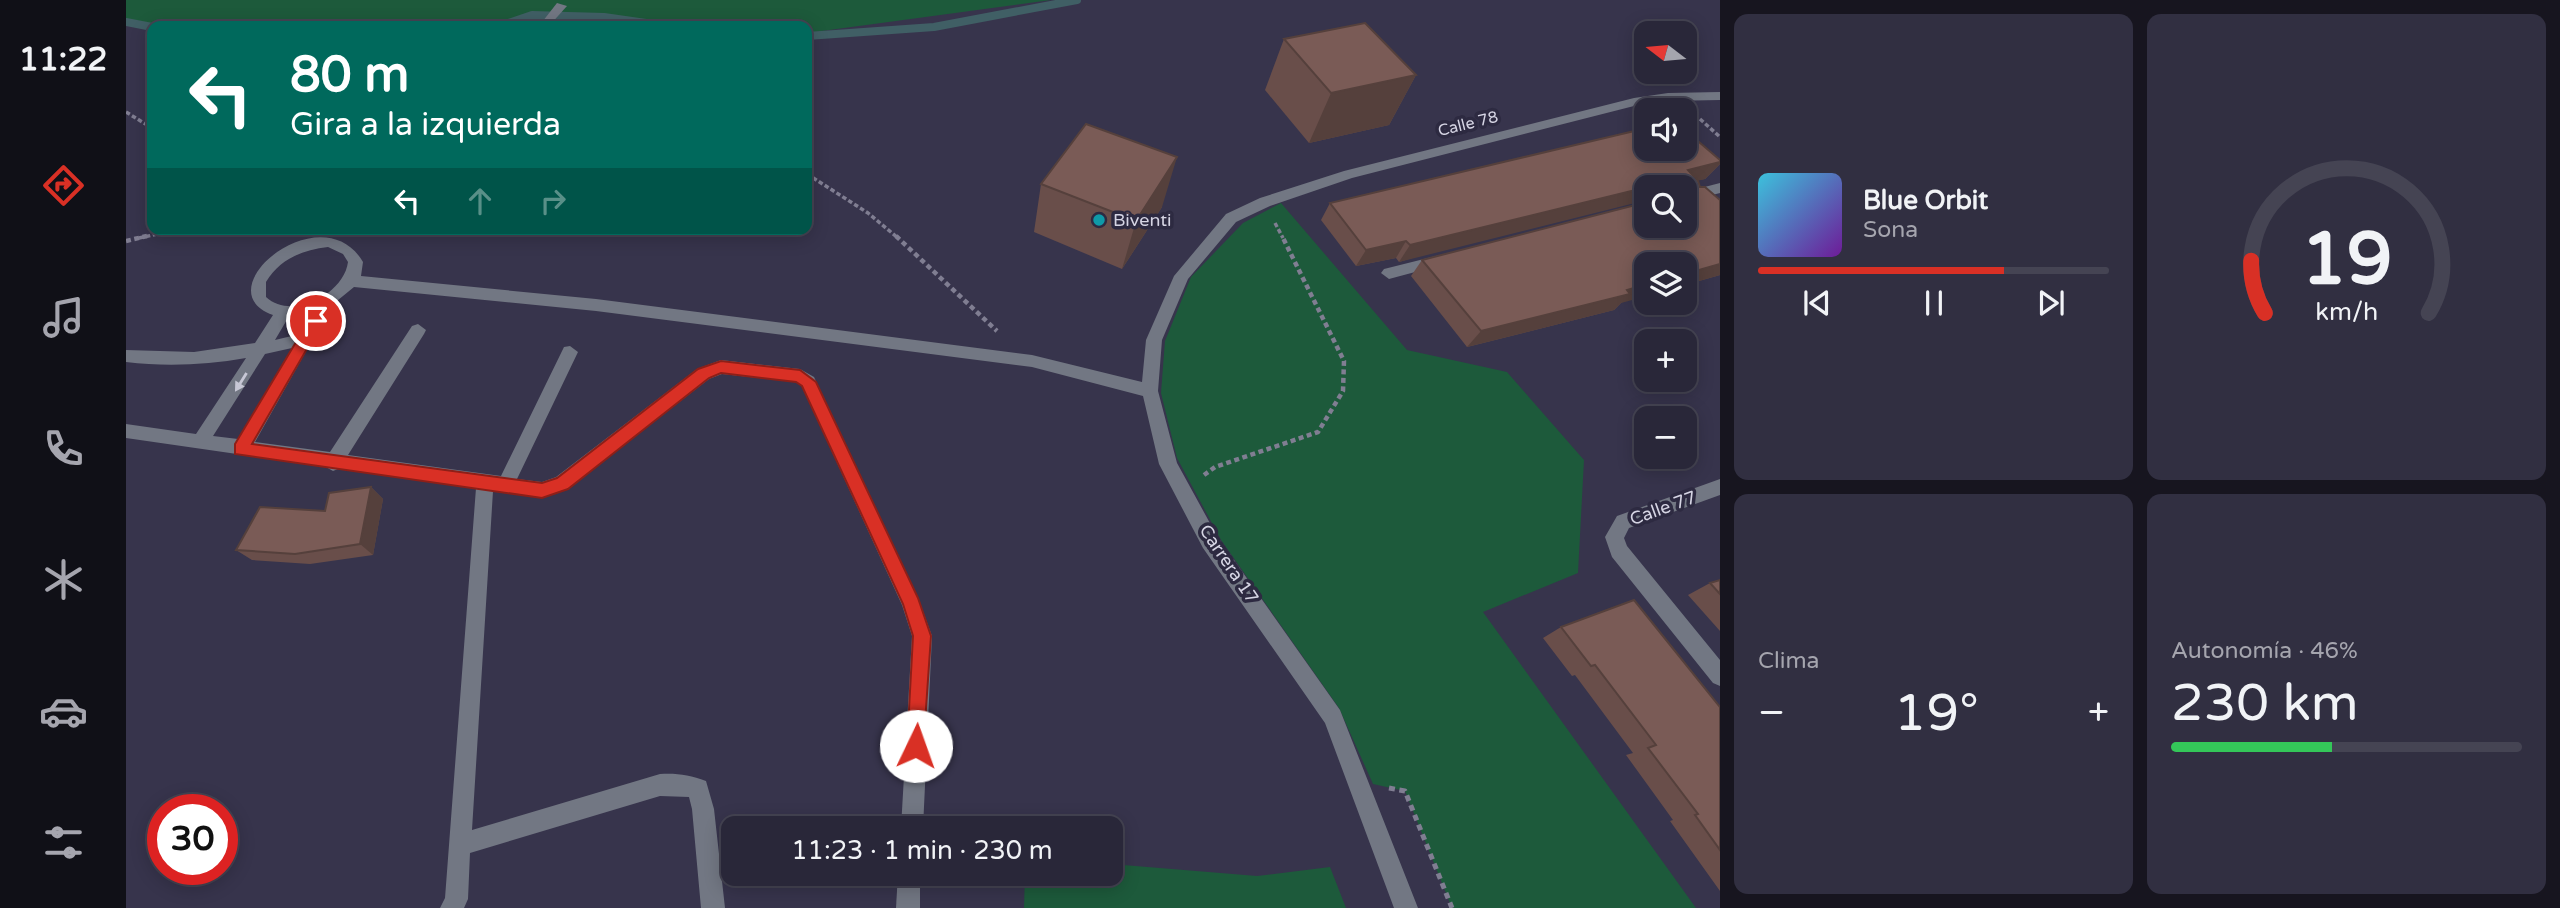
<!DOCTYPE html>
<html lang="es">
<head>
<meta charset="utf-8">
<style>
	:root { --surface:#292739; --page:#312f41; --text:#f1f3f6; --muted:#a5a5ae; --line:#454453; --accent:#d93025 }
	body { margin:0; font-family:"Varela Round",sans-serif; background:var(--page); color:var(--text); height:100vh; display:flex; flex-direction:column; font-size:26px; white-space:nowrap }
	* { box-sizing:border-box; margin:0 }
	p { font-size:23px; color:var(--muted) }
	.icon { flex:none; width:38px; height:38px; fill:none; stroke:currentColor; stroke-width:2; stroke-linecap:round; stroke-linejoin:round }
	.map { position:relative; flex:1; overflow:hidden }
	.panel { display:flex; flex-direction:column; gap:14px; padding:14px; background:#17151f; width:840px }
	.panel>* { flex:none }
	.hud { position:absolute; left:21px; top:21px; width:665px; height:214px; border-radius:14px; box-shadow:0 4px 18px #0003,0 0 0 2px var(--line); background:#00695c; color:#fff; overflow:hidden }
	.needle { width:46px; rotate:286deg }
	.controls { position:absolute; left:1508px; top:21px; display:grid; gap:14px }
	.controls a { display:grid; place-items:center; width:63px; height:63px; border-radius:14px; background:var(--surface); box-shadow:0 4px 18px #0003,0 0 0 2px var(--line); font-size:35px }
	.speed { position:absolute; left:21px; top:794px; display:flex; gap:14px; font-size:35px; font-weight:700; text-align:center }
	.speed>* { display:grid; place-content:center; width:91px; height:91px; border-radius:50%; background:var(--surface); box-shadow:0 4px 18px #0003,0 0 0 2px var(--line); line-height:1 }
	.speed .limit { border:10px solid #d22; background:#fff; color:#111 }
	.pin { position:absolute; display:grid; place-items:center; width:60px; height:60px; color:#fff; margin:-30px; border:4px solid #fff; border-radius:50%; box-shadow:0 2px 7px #0007 }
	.me { position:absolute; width:77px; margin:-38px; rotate:3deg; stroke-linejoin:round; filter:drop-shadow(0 0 5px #0008) }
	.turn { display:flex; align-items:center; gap:24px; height:147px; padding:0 28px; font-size:32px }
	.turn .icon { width:91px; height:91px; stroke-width:2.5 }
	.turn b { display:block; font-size:49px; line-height:60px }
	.lanes { display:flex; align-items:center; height:66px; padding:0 28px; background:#0003; justify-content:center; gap:35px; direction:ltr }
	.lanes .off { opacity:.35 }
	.big { font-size:52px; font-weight:600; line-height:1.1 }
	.panel .card { flex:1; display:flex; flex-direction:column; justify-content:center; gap:10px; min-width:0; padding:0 24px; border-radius:14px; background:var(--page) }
	.panel .dial { align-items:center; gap:0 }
	.dial svg { height:182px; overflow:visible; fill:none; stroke:var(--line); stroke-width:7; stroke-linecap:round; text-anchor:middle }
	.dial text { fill:var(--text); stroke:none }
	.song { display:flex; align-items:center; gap:21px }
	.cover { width:84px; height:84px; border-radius:10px; background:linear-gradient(135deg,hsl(190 70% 55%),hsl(280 70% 35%)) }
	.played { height:7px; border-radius:4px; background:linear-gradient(90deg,var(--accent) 70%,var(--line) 70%) }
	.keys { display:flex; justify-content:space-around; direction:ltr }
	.heat { display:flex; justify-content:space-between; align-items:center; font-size:38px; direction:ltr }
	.charge { height:10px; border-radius:5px; background:linear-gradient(90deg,#34c759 46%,var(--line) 0) }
	.panel .tiles { flex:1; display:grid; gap:14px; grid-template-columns:repeat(2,1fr) }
	.trip { position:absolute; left:595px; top:816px; width:402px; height:70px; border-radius:14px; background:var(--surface); box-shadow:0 4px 18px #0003,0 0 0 2px var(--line); font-weight:600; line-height:70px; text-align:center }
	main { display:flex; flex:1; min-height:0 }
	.tabs { display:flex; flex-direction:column; width:126px; justify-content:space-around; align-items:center; background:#101017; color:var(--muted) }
	.tabs .icon { width:49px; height:49px }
	.tabs .current { color:var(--accent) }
	.tabs b { font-size:32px; color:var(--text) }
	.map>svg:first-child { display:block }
</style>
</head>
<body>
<main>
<nav class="tabs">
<b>11:22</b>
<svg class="icon current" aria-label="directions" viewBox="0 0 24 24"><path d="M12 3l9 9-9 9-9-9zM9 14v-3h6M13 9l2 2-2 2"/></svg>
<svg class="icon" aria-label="music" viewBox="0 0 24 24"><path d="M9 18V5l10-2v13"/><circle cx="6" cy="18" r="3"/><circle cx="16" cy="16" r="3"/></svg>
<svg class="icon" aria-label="phone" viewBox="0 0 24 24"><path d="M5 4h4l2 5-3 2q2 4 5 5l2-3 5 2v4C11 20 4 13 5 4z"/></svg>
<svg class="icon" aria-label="climate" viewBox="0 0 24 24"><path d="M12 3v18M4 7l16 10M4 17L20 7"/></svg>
<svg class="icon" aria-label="car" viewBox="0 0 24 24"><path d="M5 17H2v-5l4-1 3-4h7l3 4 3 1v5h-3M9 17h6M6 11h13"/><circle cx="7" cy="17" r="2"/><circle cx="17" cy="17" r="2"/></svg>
<svg class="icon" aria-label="filters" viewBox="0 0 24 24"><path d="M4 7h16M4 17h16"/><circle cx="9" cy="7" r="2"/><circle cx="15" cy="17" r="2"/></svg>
</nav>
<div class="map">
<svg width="1594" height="908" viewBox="0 0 1594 908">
	<rect width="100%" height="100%" fill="#37344c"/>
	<!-- green -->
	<g fill="#1d5a3b">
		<path d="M 0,0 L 925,0 L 681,33 L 681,26 L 516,26 L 427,16 L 391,26 L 26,27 L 0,22 Z"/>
		<path d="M 1155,203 L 1281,350 L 1381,372 L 1458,460 L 1452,573 L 1357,612 L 1570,908 L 1326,908 L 1279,791 L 1247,784 L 1213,708 L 1095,540 L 1051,458 L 1035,393 L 1039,341 L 1065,277 L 1117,223 Z"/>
		<path d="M 985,864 L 1131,876 L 1204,867 L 1220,908 L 898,908 L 899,873 L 985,873 Z"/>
	</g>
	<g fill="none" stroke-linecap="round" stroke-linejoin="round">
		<!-- stream -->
		<g stroke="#405f65" stroke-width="8">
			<path d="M 0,22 L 26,27"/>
			<path d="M 374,26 L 406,15 L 478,17 L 541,26"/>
			<path d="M 681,36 L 808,27 L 951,0"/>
		</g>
		<!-- path-far2 -->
		<g stroke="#807e92" stroke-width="3.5" stroke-dasharray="4.5 2.5" stroke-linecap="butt">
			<path d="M 0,112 L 26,128"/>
			<path d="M 1574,119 L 1594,137"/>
			<path d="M 681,174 L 742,213 L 772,238"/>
			<path d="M 1149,223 L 1157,238"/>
			<path d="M 13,238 L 55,229"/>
		</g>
		<!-- path-far1 -->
		<g stroke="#807e92" stroke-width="4.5" stroke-dasharray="5 3.5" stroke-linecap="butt">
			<path d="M 770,236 L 871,331"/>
			<path d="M 0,241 L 21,236"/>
			<path d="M 1078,475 L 1089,467 L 1192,432 L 1217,391 L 1218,361 L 1156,236"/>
		</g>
		<!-- path -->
		<path stroke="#807e92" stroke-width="5" stroke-dasharray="6 4.5" stroke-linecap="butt" d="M 1263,788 L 1279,791 L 1326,908"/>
		<!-- minor -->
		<g fill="#727783" fill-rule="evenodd">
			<path d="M 431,3 L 441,6 L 423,26 L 413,26 Z"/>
			<path d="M 1594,92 L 1594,100 L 1542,101 L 1508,106 L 1226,178 L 1144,206 L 1110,222 L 1062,279 L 1036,340 L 1032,391 L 1051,463 L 1091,536 L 1214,710 L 1292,908 L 1268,908 L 1199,723 L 1077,548 L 1033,464 L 1017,396 L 906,367 L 470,311 L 228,287 L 206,305 L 129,442 L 204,452 L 286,326 L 292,324 L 300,330 L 298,334 L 222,455 L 375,476 L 438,347 L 444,346 L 452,352 L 391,479 L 416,482 L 430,477 L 571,369 L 595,360 L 674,369 L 688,377 L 792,598 L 806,636 L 797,828 L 775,828 L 786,636 L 776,605 L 676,386 L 670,382 L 596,374 L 583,379 L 442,488 L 416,498 L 367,491 L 346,830 L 534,774 C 551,773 564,775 580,781 L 588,809 L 599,908 L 575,908 L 566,809 L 563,797 L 534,796 L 344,853 L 342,899 L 338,908 L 314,908 L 319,898 L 350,488 L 212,469 L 207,471 L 200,467 L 0,438 L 0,424 L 70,434 L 120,358 C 80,365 40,367 0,362 L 0,350 L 68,352 L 129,343 L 147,315 C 76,290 196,192 237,262 L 235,276 L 470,299 L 906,355 L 1016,382 L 1020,340 L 1048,276 L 1100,214 L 1134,198 L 1218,171 L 1508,98 L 1542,93 ZM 202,247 L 217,254 L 222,262 C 218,294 166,321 140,297 L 140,282 C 154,259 176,250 202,247 ZM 185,314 L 174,334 L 149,340 L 162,318 ZM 166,348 L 112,439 L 87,436 L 139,354 Z"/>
			<path d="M 1594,183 L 1594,193 L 1559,202 L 1559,192 Z"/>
			<path d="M 1314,255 L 1319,256 L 1322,260 L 1319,264 L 1263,279 L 1255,273 L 1258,269 Z"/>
			<path d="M 1594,479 L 1594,495 L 1503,528 L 1498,538 L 1501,546 L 1594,660 L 1594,686 L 1587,683 L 1486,557 L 1479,537 L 1491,516 Z"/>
			<path d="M 772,873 L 794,873 L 794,908 L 770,908 Z"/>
		</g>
	</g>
	<!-- wall -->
	<g fill="#694e4a">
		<path d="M 1158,39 L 1290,75 L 1263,125 L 1183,143 L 1139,90 Z"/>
		<path d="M 1594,160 L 1594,164 L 1579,179 L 1572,180 L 1594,275 L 1559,285 L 1559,264 L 1495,303 L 1488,310 L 1341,347 L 1285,276 L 1296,260 L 1521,226 L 1559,187 L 1521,187 L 1273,262 L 1270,258 L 1230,266 L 1195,220 L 1204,203 Z"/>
		<path d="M 915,184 L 1036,207 L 996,269 L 908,232 Z"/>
		<path d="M 245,487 L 257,499 L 247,555 L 184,564 L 126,560 L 110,550 L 199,511 Z"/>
		<path d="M 1594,580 L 1594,631 L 1562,595 L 1584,583 Z"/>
		<path d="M 1435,627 L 1594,707 L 1594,891 L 1544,821 L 1547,820 L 1500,755 L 1507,753 L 1449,675 L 1446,676 L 1417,638 Z"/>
	</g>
	<!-- shaded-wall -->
	<g fill="#55403c">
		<path d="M 1290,75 L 1263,125 L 1183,143 L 1205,93 Z"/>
		<path d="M 1051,157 L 1036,207 L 996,269 L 1010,221 Z"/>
		<path d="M 1594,162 L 1594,164 L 1579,179 L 1546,187 L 1562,170 Z"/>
		<path d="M 1538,183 L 1534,187 L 1521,187 Z"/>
		<path d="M 1521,187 L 1521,200 L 1273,262 L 1284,245 Z"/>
		<path d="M 1280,241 L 1270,258 L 1230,266 L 1240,250 Z"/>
		<path d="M 1594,264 L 1594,275 L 1559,285 L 1559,274 Z"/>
		<path d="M 1521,284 L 1521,296 L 1495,303 L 1488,310 L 1341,347 L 1355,331 Z"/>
		<path d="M 245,487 L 257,499 L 247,555 L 234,544 Z"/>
	</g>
	<!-- building -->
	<g fill="#7a5b56" stroke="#55403c" stroke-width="2">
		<path d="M 1239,23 L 1290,75 L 1205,93 L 1158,39 Z"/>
		<path d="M 960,124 L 1051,157 L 1010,221 L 915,184 Z"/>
		<path d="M 1521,128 L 1521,149 L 1559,149 L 1559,130 L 1594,160 L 1594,162 L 1562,170 L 1572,181 L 1574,187 L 1579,187 L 1594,200 L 1594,264 L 1559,274 L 1559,264 L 1521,264 L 1521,284 L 1501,290 L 1504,294 L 1355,331 L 1296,260 L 1521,202 L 1521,226 L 1559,226 L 1559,187 L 1538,187 L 1538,183 L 1284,245 L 1280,241 L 1240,250 L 1204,203 Z"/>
		<path d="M 245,487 L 234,544 L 169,554 L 110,550 L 134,507 L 199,511 L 203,493 Z"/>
		<path d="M 1594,580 L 1594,594 L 1584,583 Z"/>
		<path d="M 1508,600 L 1594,707 L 1594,850 L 1569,815 L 1572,814 L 1522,748 L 1530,745 L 1469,665 L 1465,666 L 1435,627 Z"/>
	</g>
	<!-- one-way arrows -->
	<defs><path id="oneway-solid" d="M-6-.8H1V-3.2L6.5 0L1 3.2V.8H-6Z" transform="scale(1.75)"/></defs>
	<use fill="#c7c7d5" href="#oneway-solid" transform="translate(115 382) rotate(122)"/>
	<!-- route -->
	<path fill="#d93025" stroke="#8d1f18" stroke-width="2" d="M 190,315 L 197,321 L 126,444 L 416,483 L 431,478 L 572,369 L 595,361 L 674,370 L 690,382 L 792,598 L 805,636 L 797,752 L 790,755 L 783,752 L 781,746 L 787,636 L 777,604 L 676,386 L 670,382 L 595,373 L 583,378 L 442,489 L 416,498 L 109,454 L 109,444 L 185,317 Z"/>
	<!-- markers -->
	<circle fill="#0f9aa8" stroke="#2d2a41" stroke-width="2.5" cx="973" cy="220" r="7"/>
	<g text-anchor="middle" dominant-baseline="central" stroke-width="7" stroke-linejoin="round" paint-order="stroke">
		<!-- far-street labels -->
		<g font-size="16" fill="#d6d5e4" stroke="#2d2a41">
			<text transform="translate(1342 124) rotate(-14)">Calle 78</text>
		</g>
		<!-- poi labels -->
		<g font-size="18" fill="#d6d5e4" stroke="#2d2a41" text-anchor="start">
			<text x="987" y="220">Biventi</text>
		</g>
		<!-- street labels -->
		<g font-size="18" fill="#d6d5e4" stroke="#2d2a41">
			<text transform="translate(1537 508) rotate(-20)">Calle 77</text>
			<text transform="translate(1103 564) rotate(56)">Carrera 17</text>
		</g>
	</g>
</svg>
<div class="controls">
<a><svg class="needle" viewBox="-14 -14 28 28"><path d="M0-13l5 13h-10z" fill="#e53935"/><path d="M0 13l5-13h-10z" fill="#a5a5ae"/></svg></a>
<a><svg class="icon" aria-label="sound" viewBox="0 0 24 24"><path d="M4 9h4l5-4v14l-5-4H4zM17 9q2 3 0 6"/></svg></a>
<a><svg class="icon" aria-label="search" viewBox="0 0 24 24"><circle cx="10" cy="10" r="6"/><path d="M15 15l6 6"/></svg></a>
<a><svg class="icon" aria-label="layers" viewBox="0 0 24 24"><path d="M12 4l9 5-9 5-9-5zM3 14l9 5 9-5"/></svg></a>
<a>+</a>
<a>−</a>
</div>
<div class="speed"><div class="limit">30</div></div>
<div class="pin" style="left:190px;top:321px;background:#d93025"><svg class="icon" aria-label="arrive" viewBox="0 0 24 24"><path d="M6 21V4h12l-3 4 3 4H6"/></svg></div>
<svg class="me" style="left:790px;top:746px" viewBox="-20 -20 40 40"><circle r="19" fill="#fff"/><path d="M0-13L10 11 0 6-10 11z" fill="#d93025"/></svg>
<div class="trip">11:23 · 1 min · 230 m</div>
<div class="hud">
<div class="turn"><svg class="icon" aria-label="left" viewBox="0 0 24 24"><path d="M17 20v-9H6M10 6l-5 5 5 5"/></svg><div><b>80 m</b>Gira a la izquierda</div></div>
<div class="lanes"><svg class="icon" aria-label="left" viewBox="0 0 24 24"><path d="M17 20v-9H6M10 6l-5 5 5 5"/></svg><svg class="icon off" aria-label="ahead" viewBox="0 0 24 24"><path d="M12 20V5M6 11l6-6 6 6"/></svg><svg class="icon off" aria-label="right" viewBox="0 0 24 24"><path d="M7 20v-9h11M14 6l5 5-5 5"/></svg></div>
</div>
</div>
<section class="panel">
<div class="tiles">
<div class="card">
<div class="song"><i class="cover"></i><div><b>Blue Orbit</b><p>Sona</p></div></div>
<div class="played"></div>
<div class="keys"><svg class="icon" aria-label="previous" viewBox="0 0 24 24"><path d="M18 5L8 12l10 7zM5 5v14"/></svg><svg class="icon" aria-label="pause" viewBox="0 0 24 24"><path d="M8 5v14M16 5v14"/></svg><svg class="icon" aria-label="next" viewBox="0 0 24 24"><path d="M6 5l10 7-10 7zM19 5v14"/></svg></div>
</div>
<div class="card dial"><svg viewBox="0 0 100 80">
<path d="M14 69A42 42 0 1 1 86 69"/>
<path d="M14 69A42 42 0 0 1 8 46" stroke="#d93025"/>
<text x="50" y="56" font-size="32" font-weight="700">19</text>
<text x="50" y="72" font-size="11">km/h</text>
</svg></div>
<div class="card"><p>Clima</p>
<div class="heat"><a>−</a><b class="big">19°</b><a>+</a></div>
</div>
<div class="card"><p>Autonomía · 46%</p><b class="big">230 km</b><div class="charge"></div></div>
</div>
</section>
</main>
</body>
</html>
